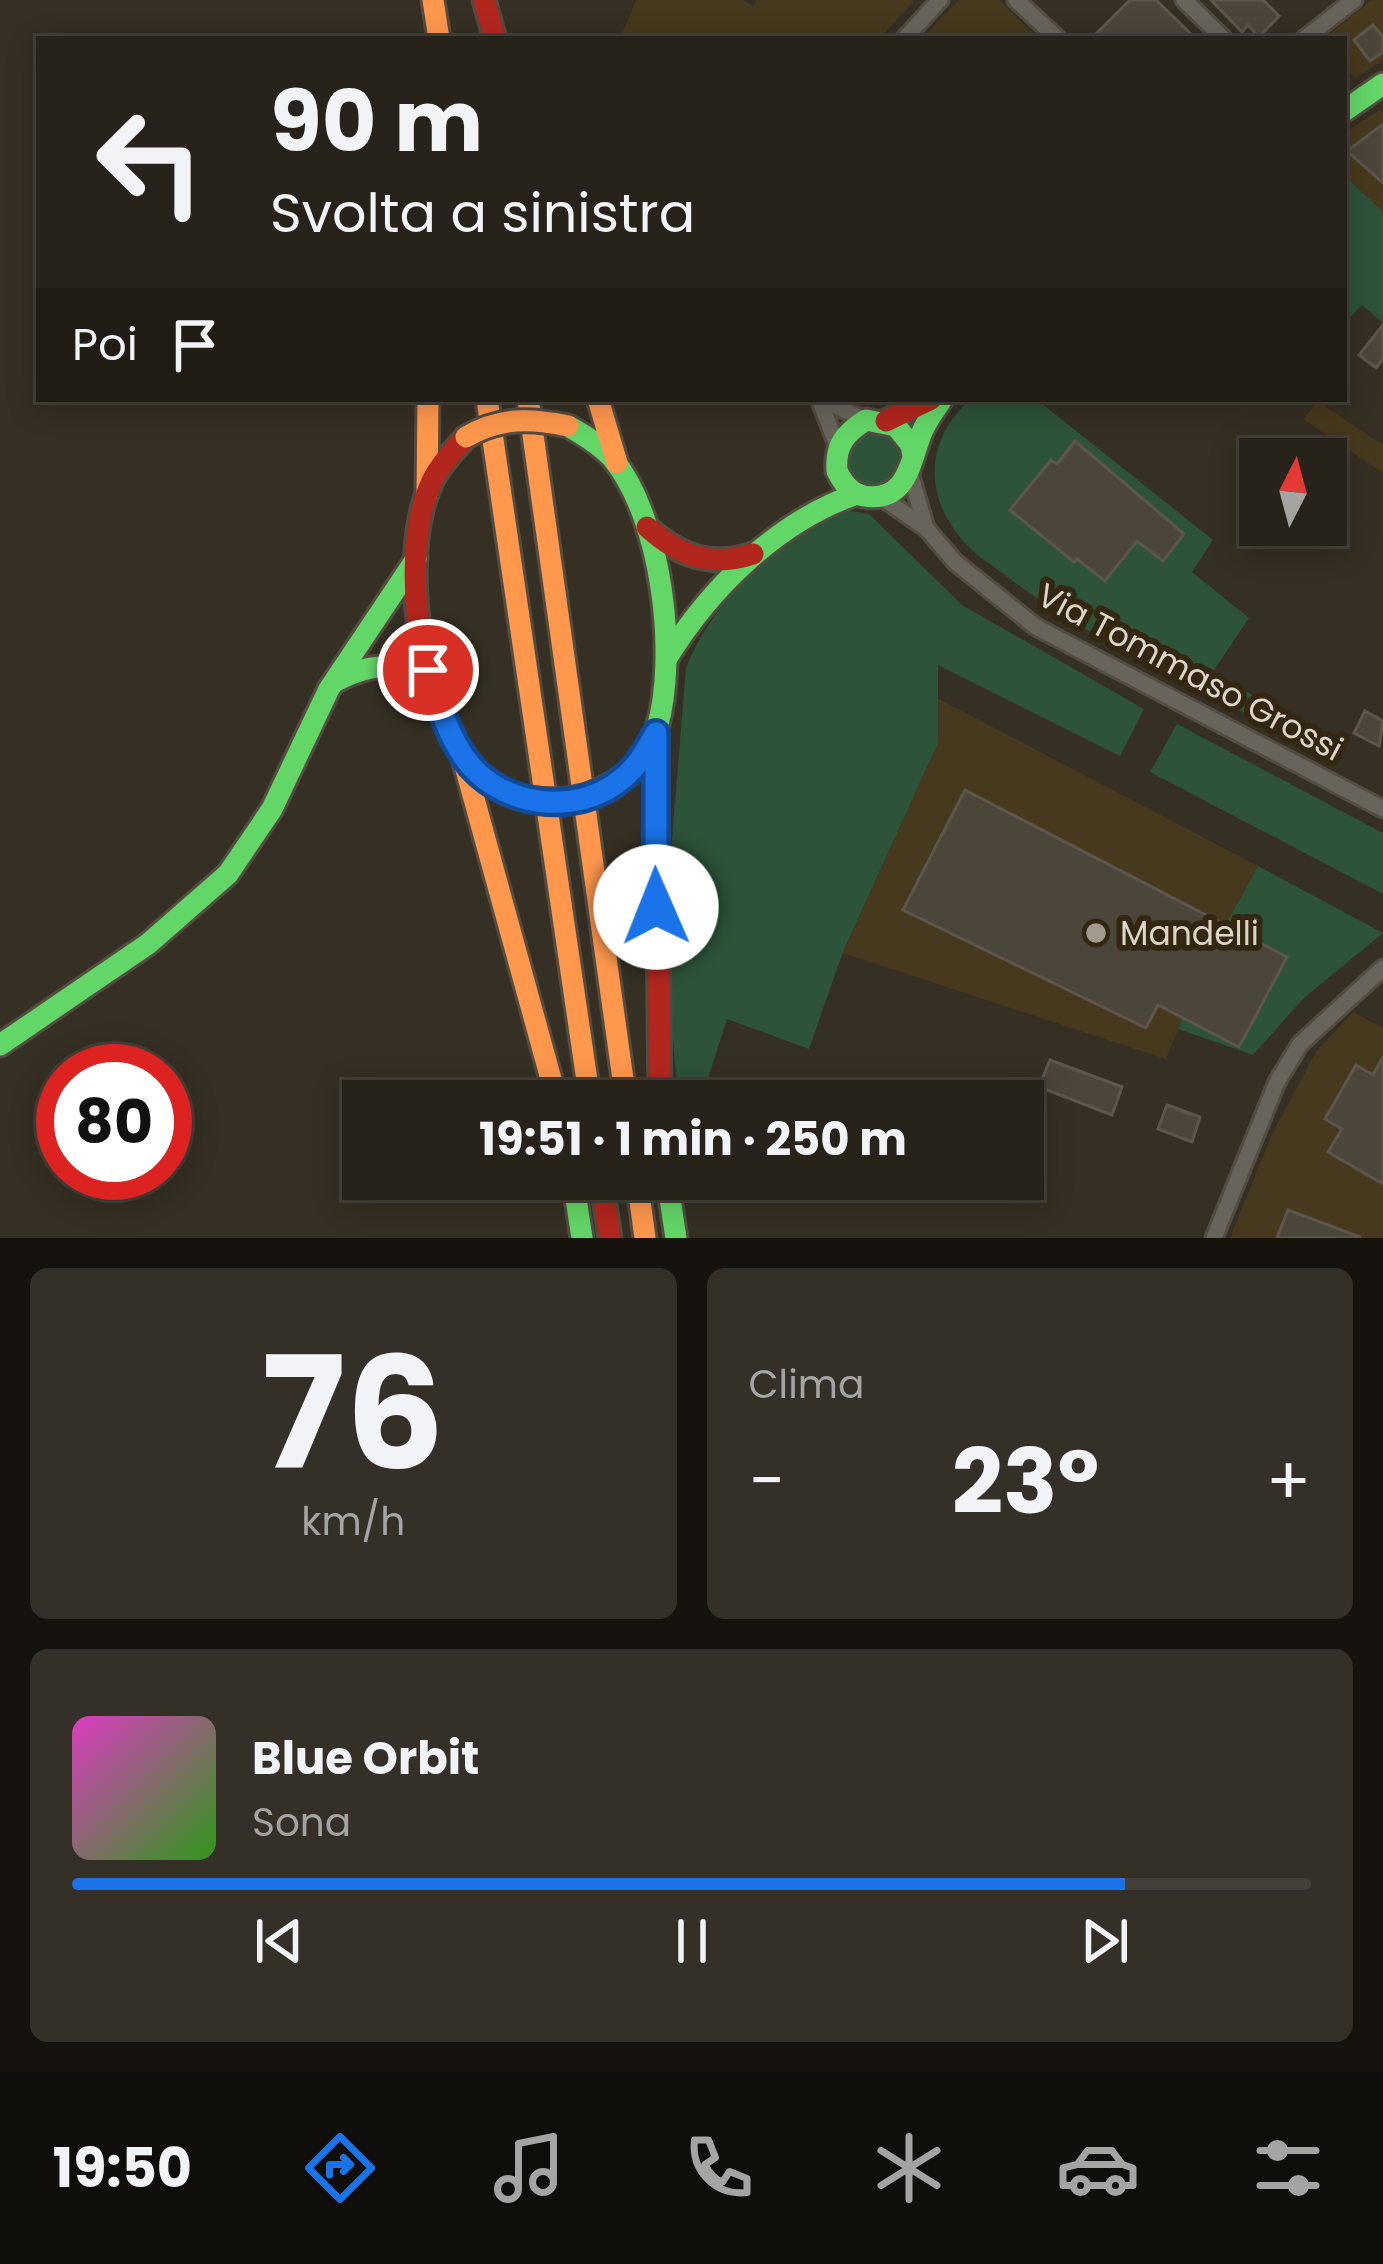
<!DOCTYPE html>
<html lang="it">
<head>
<meta charset="utf-8">
<style>
	:root { --surface:#28231a; --page:#342f27; --text:#f1f3f6; --muted:#a5a4a2; --line:#444039; --accent:#1a73e8 }
	body { margin:0; font-family:Poppins,sans-serif; background:var(--page); color:var(--text); height:100vh; display:flex; flex-direction:column; font-size:45px; white-space:nowrap }
	* { box-sizing:border-box; margin:0 }
	p { font-size:39px; color:var(--muted) }
	.icon { flex:none; width:66px; height:66px; fill:none; stroke:currentColor; stroke-width:2; stroke-linecap:round; stroke-linejoin:round }
	.map { position:relative; height:1238px; overflow:hidden }
	.side { display:flex; flex-direction:column; gap:30px; padding:30px; background:#16130e; flex:1 }
	.side>* { flex:none }
	.guide { position:absolute; left:36px; top:36px; width:1311px; height:366px; border-radius:0px; box-shadow:0 6px 30px #0003,0 0 0 3px var(--line); background:#28231a; color:var(--text); overflow:hidden }
	.needle { width:78px; rotate:6deg }
	.fabs { position:absolute; left:1239px; top:438px; display:grid; gap:24px }
	.fabs a { display:grid; place-items:center; width:108px; height:108px; border-radius:0px; background:var(--surface); box-shadow:0 6px 30px #0003,0 0 0 3px var(--line); font-size:60px }
	.speed { position:absolute; left:36px; top:1044px; display:flex; gap:24px; font-size:60px; font-weight:700; text-align:center }
	.speed>* { display:grid; place-content:center; width:156px; height:156px; border-radius:50%; background:var(--surface); box-shadow:0 6px 30px #0003,0 0 0 3px var(--line); line-height:1 }
	.speed .limit { border:18px solid #d22; background:#fff; color:#111 }
	.pin { position:absolute; display:grid; place-items:center; width:102px; height:102px; color:#fff; margin:-51px; border:6px solid #fff; border-radius:50%; box-shadow:0 3px 12px #0007 }
	.me { position:absolute; width:132px; margin:-66px; rotate:359deg; stroke-linejoin:round; filter:drop-shadow(0 0 9px #0008) }
	.turn { display:flex; align-items:center; gap:42px; height:252px; padding:0 36px; font-size:54px }
	.turn .icon { width:156px; height:156px; stroke-width:2.5 }
	.turn b { display:block; font-size:84px; line-height:102px }
	.then { display:flex; align-items:center; height:114px; padding:0 36px; background:#0003; gap:24px; font-size:45px }
	.big { font-size:90px; font-weight:700; line-height:1.1 }
	.side .card { flex:1; display:flex; flex-direction:column; justify-content:center; gap:18px; min-width:0; padding:0 42px; border-radius:18px; background:var(--page) }
	.side .dial { align-items:center; gap:0 }
	.dial b { font-size:156px; line-height:1 }
	.song { display:flex; align-items:center; gap:36px }
	.cover { width:144px; height:144px; border-radius:18px; background:linear-gradient(135deg,hsl(310 70% 55%),hsl(110 70% 35%)) }
	.played { height:12px; border-radius:6px; background:linear-gradient(90deg,var(--accent) 85%,var(--line) 85%) }
	.keys { display:flex; justify-content:space-around; direction:ltr }
	.heat { display:flex; justify-content:space-between; align-items:center; font-size:66px; direction:ltr }
	.side .tiles { flex:1; display:grid; gap:30px; grid-template-columns:1fr 1fr }
	.card:last-child { grid-column:span 2 }
	.trip { position:absolute; left:342px; top:1080px; width:702px; height:120px; border-radius:0px; background:var(--surface); box-shadow:0 6px 30px #0003,0 0 0 3px var(--line); font-weight:700; line-height:120px; text-align:center }
	.tabs { display:flex; height:192px; justify-content:space-around; align-items:center; background:#100e0a; color:var(--muted) }
	.tabs .icon { width:84px; height:84px }
	.tabs .active { color:var(--accent) }
	.tabs b { font-size:54px; color:var(--text) }
	.map>svg:first-child { display:block }
</style>
</head>
<body>
<div class="map">
<svg width="1383" height="1238" viewBox="0 0 1383 1238">
	<rect width="100%" height="100%" fill="#362f23"/>
	<!-- built -->
	<g fill="#47391d">
		<path d="M 636,0 L 743,0 L 752,6 L 757,0 L 915,0 L 879,39 L 620,39 Z"/>
		<path d="M 959,0 L 999,0 L 1039,39 L 922,39 Z"/>
		<path d="M 1372,0 L 1383,0 L 1383,60 L 1355,79 L 1344,66 L 1344,39 L 1323,39 Z"/>
		<path d="M 1383,108 L 1383,212 L 1344,175 L 1344,133 Z"/>
		<path d="M 1318,402 L 1383,445 L 1383,473 L 1303,419 Z"/>
		<path d="M 937,698 L 1258,866 L 1209,955 L 1166,1059 L 843,953 L 938,743 Z"/>
		<path d="M 1353,1012 L 1383,1028 L 1383,1238 L 1230,1238 L 1272,1134 L 1316,1052 Z"/>
	</g>
	<!-- green -->
	<g fill="#2d5339">
		<path d="M 1344,175 L 1383,212 L 1383,323 L 1362,305 L 1344,323 Z"/>
		<path d="M 971,399 L 1036,399 L 1213,540 L 1192,572 L 1249,618 L 1212,673 L 1275,707 L 1266,724 C 1179,679 1087,638 1009,578 C 995,567 978,557 966,544 C 923,498 924,440 971,399 Z"/>
		<circle cx="874" cy="459" r="29"/>
		<path d="M 849,511 L 869,514 L 962,605 L 1144,709 L 1120,756 L 938,665 L 938,743 L 843,952 L 809,1049 L 727,1019 L 703,1094 L 677,1086 L 664,937 L 686,668 C 711,603 782,531 849,511 Z"/>
		<path d="M 1177,724 L 1383,833 L 1383,894 L 1150,772 Z"/>
		<path d="M 1258,866 L 1383,933 L 1304,998 L 1253,1055 L 1178,1029 L 1209,955 Z"/>
	</g>
	<!-- building -->
	<g fill="#4b453a" stroke="#5c564c" stroke-width="3">
		<path d="M 1130,0 L 1156,0 L 1196,39 L 1091,39 Z"/>
		<path d="M 1211,0 L 1263,0 L 1279,16 L 1259,37 L 1248,25 L 1242,32 Z"/>
		<path d="M 1373,25 L 1383,37 L 1383,52 L 1370,61 L 1354,40 Z"/>
		<path d="M 1383,124 L 1383,183 L 1347,151 Z"/>
		<path d="M 1383,325 L 1383,359 L 1376,368 L 1359,355 Z"/>
		<path d="M 1075,441 L 1184,534 L 1163,561 L 1137,541 L 1105,581 L 1077,559 L 1074,562 L 1010,510 L 1051,460 L 1057,464 Z"/>
		<path d="M 1365,711 L 1383,721 L 1379,746 L 1354,733 Z"/>
		<path d="M 965,790 L 1287,957 L 1239,1047 L 1158,1005 L 1146,1028 L 903,910 Z"/>
		<path d="M 1383,1057 L 1383,1184 L 1328,1152 L 1342,1129 L 1325,1119 L 1356,1065 L 1373,1075 Z"/>
		<path d="M 1050,1060 L 1122,1087 L 1112,1115 L 1039,1087 Z"/>
		<path d="M 1167,1105 L 1200,1117 L 1192,1142 L 1158,1129 Z"/>
		<path d="M 1288,1210 L 1360,1237 L 1360,1238 L 1277,1238 Z"/>
	</g>
	<g fill="none" stroke-linecap="round" stroke-linejoin="round">
		<defs>
			<g id="street">
				<path d="M 1016,0 L 1058,39"/>
				<path d="M 1184,0 L 1224,39"/>
				<path d="M 904,39 L 940,0"/>
				<path d="M 1304,39 L 1354,0"/>
				<path d="M 819,399 L 837,445"/>
				<path d="M 820,399 L 866,420"/>
				<path d="M 910,473 L 926,528"/>
				<path d="M 881,497 L 926,528 L 955,562 L 1036,627 L 1383,809"/>
				<path d="M 1214,1238 L 1277,1082 L 1300,1044 L 1383,968"/>
			</g>
			<g id="fast">
				<path d="M 1344,111 L 1383,84"/>
				<path d="M 568,426 C 584,435 601,445 613,459 C 662,519 678,656 657,728 C 653,744 643,756 633,768"/>
				<path d="M 913,456 L 911,445 L 896,426 L 866,420 C 845,433 835,445 837,471 C 843,483 850,493 864,496 C 908,503 910,461 922,432 C 927,420 935,410 942,399"/>
				<path d="M 667,658 C 710,588 778,521 857,494"/>
				<path d="M 338,680 C 374,661 403,661 432,691"/>
				<path d="M 0,1045 L 148,944 L 228,874 L 272,809 L 329,689 L 416,559"/>
				<path d="M 573,1179 L 582,1238"/>
				<path d="M 667,1179 L 676,1238"/>
			</g>
			<g id="slow">
				<path d="M 433,0 L 439,39"/>
				<path d="M 487,399 L 590,1101"/>
				<path d="M 528,399 L 626,1101"/>
				<path d="M 598,399 L 617,463"/>
				<path d="M 427,494 L 428,399"/>
				<path d="M 462,755 L 557,1101"/>
				<path d="M 637,1179 L 645,1238"/>
			</g>
			<g id="jam">
				<path d="M 484,0 L 495,39"/>
				<path d="M 886,421 L 931,399"/>
				<path d="M 466,437 C 454,451 440,464 432,481 C 398,554 419,693 464,758 C 475,773 492,783 507,793"/>
				<path d="M 647,527 C 679,556 711,568 753,554"/>
				<path d="M 656,733 L 660,1101"/>
				<path d="M 601,1179 L 610,1238"/>
			</g>
		</defs>
		<!-- street casing -->
		<use href="#street" stroke="#534c41" stroke-width="21"/>
		<!-- fast casing -->
		<use href="#fast" stroke="#534c41" stroke-width="27"/>
		<!-- slow casing -->
		<use href="#slow" stroke="#534c41" stroke-width="27"/>
		<!-- jam casing -->
		<use href="#jam" stroke="#534c41" stroke-width="27"/>
		<!-- street -->
		<use href="#street" stroke="#69645b" stroke-width="15"/>
		<!-- fast -->
		<use href="#fast" stroke="#63d668" stroke-width="21"/>
		<!-- slow -->
		<use href="#slow" stroke="#ff974d" stroke-width="21"/>
		<!-- jam -->
		<use href="#jam" stroke="#b3261e" stroke-width="21"/>
		<defs>
			<path id="fast-bridge" d="M 507,793 C 555,806 595,802 633,768"/>
			<path id="slow-bridge" d="M 466,437 C 500,417 531,418 568,426"/>
		</defs>
		<!-- fast-bridge casing -->
		<use href="#fast-bridge" stroke="#534c41" stroke-width="27" stroke-linecap="butt"/>
		<!-- slow-bridge casing -->
		<use href="#slow-bridge" stroke="#534c41" stroke-width="27" stroke-linecap="butt"/>
		<!-- fast-bridge -->
		<use href="#fast-bridge" stroke="#63d668" stroke-width="21"/>
		<!-- slow-bridge -->
		<use href="#slow-bridge" stroke="#ff974d" stroke-width="21"/>
	</g>
	<g fill="none" stroke-linecap="round" stroke-linejoin="round">
		<defs>
			<path id="route" d="M 428,670 C 437,698 447,733 464,757 C 498,807 577,818 623,778 C 638,766 647,749 656,733 L 656,907"/>
		</defs>
		<!-- route casing -->
		<use href="#route" stroke="#114b97" stroke-width="30"/>
		<!-- route -->
		<use href="#route" stroke="#1a73e8" stroke-width="21"/>
	</g>
	<!-- markers -->
	<circle fill="#a39b8e" stroke="#342711" stroke-width="4.5" cx="1096" cy="933" r="12"/>
	<g text-anchor="middle" dominant-baseline="central" stroke-width="12" stroke-linejoin="round" paint-order="stroke">
		<!-- street labels -->
		<g font-size="33" fill="#ddd5c8" stroke="#342711">
			<text transform="translate(1190 672) rotate(28)">Via Tommaso Grossi</text>
		</g>
		<!-- poi labels -->
		<g font-size="33" fill="#ddd5c8" stroke="#342711" text-anchor="start">
			<text x="1120" y="933">Mandelli</text>
		</g>
	</g>
</svg>
<div class="fabs">
<a><svg class="needle" viewBox="-14 -14 28 28"><path d="M0-13l5 13h-10z" fill="#e53935"/><path d="M0 13l5-13h-10z" fill="#a5a4a2"/></svg></a>
</div>
<div class="speed"><div class="limit">80</div></div>
<div class="pin" style="left:428px;top:670px;background:#d93025"><svg class="icon" aria-label="arrive" viewBox="0 0 24 24"><path d="M6 21V4h12l-3 4 3 4H6"/></svg></div>
<svg class="me" style="left:656px;top:907px" viewBox="-20 -20 40 40"><circle r="19" fill="#fff"/><path d="M0-13L10 11 0 6-10 11z" fill="#1a73e8"/></svg>
<div class="trip">19:51 · 1 min · 250 m</div>
<div class="guide">
<div class="turn"><svg class="icon" aria-label="left" viewBox="0 0 24 24"><path d="M17 20v-9H6M10 6l-5 5 5 5"/></svg><div><b>90 m</b>Svolta a sinistra</div></div>
<div class="then">Poi<svg class="icon" aria-label="arrive" viewBox="0 0 24 24"><path d="M6 21V4h12l-3 4 3 4H6"/></svg></div>
</div>
</div>
<section class="side">
<div class="tiles">
<div class="card dial"><b>76</b><p>km/h</p></div>
<div class="card"><p>Clima</p>
<div class="heat"><a>−</a><b class="big">23°</b><a>+</a></div>
</div>
<div class="card">
<div class="song"><i class="cover"></i><div><b>Blue Orbit</b><p>Sona</p></div></div>
<div class="played"></div>
<div class="keys"><svg class="icon" aria-label="previous" viewBox="0 0 24 24"><path d="M18 5L8 12l10 7zM5 5v14"/></svg><svg class="icon" aria-label="pause" viewBox="0 0 24 24"><path d="M8 5v14M16 5v14"/></svg><svg class="icon" aria-label="next" viewBox="0 0 24 24"><path d="M6 5l10 7-10 7zM19 5v14"/></svg></div>
</div>
</div>
</section>
<nav class="tabs">
<b>19:50</b>
<svg class="icon active" aria-label="directions" viewBox="0 0 24 24"><path d="M12 3l9 9-9 9-9-9zM9 14v-3h6M13 9l2 2-2 2"/></svg>
<svg class="icon" aria-label="music" viewBox="0 0 24 24"><path d="M9 18V5l10-2v13"/><circle cx="6" cy="18" r="3"/><circle cx="16" cy="16" r="3"/></svg>
<svg class="icon" aria-label="phone" viewBox="0 0 24 24"><path d="M5 4h4l2 5-3 2q2 4 5 5l2-3 5 2v4C11 20 4 13 5 4z"/></svg>
<svg class="icon" aria-label="climate" viewBox="0 0 24 24"><path d="M12 3v18M4 7l16 10M4 17L20 7"/></svg>
<svg class="icon" aria-label="car" viewBox="0 0 24 24"><path d="M5 17H2v-5l4-1 3-4h7l3 4 3 1v5h-3M9 17h6M6 11h13"/><circle cx="7" cy="17" r="2"/><circle cx="17" cy="17" r="2"/></svg>
<svg class="icon" aria-label="filters" viewBox="0 0 24 24"><path d="M4 7h16M4 17h16"/><circle cx="9" cy="7" r="2"/><circle cx="15" cy="17" r="2"/></svg>
</nav>
</body>
</html>
